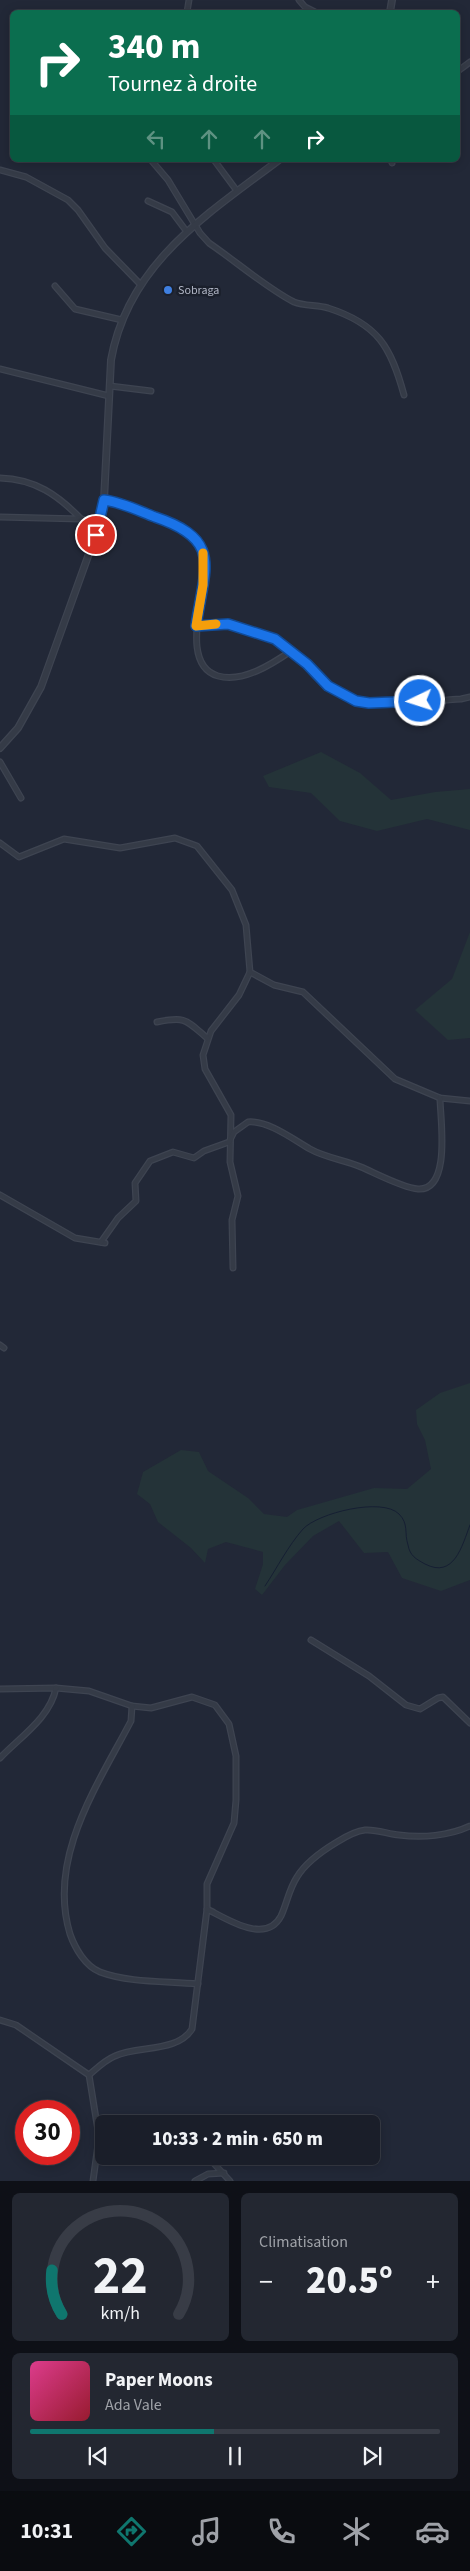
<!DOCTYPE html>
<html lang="fr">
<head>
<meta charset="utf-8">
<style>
	:root { --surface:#1a1e29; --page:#232731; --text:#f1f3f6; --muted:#9fa2a8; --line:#383c46; --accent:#0f766e }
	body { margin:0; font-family:"Source Sans 3",sans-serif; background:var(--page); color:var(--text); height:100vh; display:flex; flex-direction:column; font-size:19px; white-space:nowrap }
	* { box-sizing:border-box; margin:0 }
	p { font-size:16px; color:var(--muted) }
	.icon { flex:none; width:28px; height:28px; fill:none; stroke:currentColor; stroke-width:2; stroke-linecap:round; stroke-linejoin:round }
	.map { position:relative; height:2181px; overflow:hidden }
	.details { display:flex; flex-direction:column; gap:12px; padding:12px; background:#0e1017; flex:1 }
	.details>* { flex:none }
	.top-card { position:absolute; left:10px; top:10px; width:450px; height:152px; border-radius:8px; box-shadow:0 2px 12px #0003,0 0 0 1px var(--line); background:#0b6e4f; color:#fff; overflow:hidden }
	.speed { position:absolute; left:15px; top:2100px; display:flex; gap:10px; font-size:25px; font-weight:700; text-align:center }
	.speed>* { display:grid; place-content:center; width:65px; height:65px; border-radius:50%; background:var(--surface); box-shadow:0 2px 12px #0003,0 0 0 1px var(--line); line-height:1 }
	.speed .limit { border:8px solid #d22; background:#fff; color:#111 }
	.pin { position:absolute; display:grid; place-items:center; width:42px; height:42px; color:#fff; margin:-21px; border:2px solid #fff; border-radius:50%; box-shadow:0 1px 5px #0007 }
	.me { position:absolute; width:55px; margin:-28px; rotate:266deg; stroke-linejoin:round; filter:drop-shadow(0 0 4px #0008) }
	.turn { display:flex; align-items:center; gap:18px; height:105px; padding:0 15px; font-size:22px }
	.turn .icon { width:65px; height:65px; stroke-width:2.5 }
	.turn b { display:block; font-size:35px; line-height:42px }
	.lanes { display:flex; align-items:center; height:48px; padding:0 15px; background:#0003; justify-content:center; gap:25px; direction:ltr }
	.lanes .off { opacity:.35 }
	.big { font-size:38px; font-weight:800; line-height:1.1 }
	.details .card { flex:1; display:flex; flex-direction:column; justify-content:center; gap:8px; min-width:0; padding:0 18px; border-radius:8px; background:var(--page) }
	.details .dial { align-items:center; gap:0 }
	.dial svg { height:130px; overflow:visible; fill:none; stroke:var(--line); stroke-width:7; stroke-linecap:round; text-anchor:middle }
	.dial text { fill:var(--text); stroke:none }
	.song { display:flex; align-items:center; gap:15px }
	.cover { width:60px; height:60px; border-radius:8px; background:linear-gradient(135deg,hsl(330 70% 55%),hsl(350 70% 35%)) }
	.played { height:5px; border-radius:2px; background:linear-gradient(90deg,var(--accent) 45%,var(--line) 45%) }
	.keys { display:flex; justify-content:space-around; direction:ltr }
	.heat { display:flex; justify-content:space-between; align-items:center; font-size:28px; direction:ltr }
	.details .tiles { flex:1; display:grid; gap:12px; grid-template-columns:1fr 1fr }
	.card:last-child { grid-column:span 2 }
	.trip { position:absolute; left:95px; top:2115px; width:285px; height:50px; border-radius:8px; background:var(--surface); box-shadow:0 2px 12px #0003,0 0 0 1px var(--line); font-weight:800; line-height:50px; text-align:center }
	.tabs { display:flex; height:80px; justify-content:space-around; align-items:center; background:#0a0c10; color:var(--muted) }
	.tabs .icon { width:35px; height:35px }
	.tabs .current { color:var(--accent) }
	.tabs b { font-size:22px; color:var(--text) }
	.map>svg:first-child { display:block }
</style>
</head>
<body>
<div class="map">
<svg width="470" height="2181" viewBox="0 0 470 2181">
	<rect width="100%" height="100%" fill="#222837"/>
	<!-- green -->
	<g fill="#243338">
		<path d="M 321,752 L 360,773 L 391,800 L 435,792 L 470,789 L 470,830 L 427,819 L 377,831 L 340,821 L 311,793 L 269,787 L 263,776 Z"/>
		<path d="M 470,932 L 470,1038 L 448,1040 L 415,1010 L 452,979 Z"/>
		<path d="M 470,1383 L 470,1580 L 441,1591 L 402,1578 L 388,1552 L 364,1553 L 339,1521 L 313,1536 L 285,1565 L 262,1595 L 255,1589 L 263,1564 L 263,1552 L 226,1542 L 208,1549 L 205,1563 L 191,1548 L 158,1522 L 150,1504 L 137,1494 L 143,1472 L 181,1450 L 199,1452 L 208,1471 L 248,1498 L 264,1514 L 287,1517 L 297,1510 L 374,1488 L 407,1489 L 431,1469 L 425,1440 L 417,1424 L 416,1410 L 440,1393 Z"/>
	</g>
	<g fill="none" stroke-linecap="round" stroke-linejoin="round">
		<!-- stream -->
		<path stroke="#161f33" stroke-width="1" d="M 265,1586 C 277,1568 288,1546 303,1529 C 318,1513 382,1497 399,1514 C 409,1524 404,1533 408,1545 C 410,1556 416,1559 425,1564 C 454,1579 462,1546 470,1525"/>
		<defs>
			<g id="minor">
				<path d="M 299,0 L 305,7 L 315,12"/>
				<path d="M 187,12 L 189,0"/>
				<path d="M 458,71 L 470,62"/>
				<path d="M 151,160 L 168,180 L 200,233 L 209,243 C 234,260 268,289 294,302 C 304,306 317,305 328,308 C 378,324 391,347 404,395"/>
				<path d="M 214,160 L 237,191"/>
				<path d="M 391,160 L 392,163"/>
				<path d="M 0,170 L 26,177 L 68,200 L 78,210 L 105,248 L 140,284"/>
				<path d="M 148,201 L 172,212 L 187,232"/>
				<path d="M 55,286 L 75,309 L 122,320"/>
				<path d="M 0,369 L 109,396"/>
				<path d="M 110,386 L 151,391"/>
				<path d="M 0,478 C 35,479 58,495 81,519"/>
				<path d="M 104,500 C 123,503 192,526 200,542 C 215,574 173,663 218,676 C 243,683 272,664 291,651 C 304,662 315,675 328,685 C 365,715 418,701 461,699 L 470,697"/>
				<path d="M 0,517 L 81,519 L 100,523"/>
				<path d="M 195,626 L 228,624 L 275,639 L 291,651"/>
				<path d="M 0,762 L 21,798"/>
				<path d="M 0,843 L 19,857 L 64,839 L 120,848 L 175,838 L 197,846 L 232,890 L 246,925 L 250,972 L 239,995 L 211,1031 L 203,1055 L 205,1069 L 231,1115 L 230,1162 L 238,1196 L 232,1220 L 233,1268"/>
				<path d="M 250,972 L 274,985 L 303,992 L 395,1079 L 440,1098 L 470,1101"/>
				<path d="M 157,1022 C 186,1016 186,1020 207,1038"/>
				<path d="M 0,1195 L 75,1238 L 105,1243"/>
				<path d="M 101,1242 L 118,1218 L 136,1201 L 135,1183 L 150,1161 L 173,1152 L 194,1158 L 204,1151 L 229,1142 L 234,1132 L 248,1122 C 268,1120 294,1140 310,1149 C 326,1158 345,1160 361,1167 C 375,1173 403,1188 418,1189 C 452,1191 440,1117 440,1098"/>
				<path d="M 0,1345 L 4,1348"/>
				<path d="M 311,1640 L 369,1676 L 406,1705 L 420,1709 L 438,1698 L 443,1697 L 470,1723"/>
				<path d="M 0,1689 L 56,1688 L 89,1691 L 132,1706 L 151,1708 L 192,1697 L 215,1705 L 229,1724 L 236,1756 L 236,1800 L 234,1823 L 207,1884 L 207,1909 L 192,2029 C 177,2053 138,2045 115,2056 C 105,2060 97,2068 89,2075"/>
				<path d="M 132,1706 L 131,1721 C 97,1786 47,1858 70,1934 C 75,1948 85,1966 100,1972 C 129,1983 167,1981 198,1984"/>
				<path d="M 0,1758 C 20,1737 50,1718 56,1688"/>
				<path d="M 207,1909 C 227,1919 266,1945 281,1916 C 287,1903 289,1889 297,1877 C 306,1862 322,1851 337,1842 C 345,1837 355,1831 365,1830 C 376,1829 388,1834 399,1835 C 422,1838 449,1836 470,1826"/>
				<path d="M 0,2020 L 16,2025 L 89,2075 L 99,2137 L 93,2181"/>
				<path d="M 207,2156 L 230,2181"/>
				<path d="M 195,2181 L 208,2174 L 224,2173"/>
			</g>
			<g id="tertiary">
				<path d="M 390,12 L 392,0"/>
				<path d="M 0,748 L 18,728 L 41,687 L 100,523 L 104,500 L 111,360 C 128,264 206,215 279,160"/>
			</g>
		</defs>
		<!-- minor casing -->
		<use href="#minor" stroke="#3e4451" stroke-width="7"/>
		<!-- tertiary casing -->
		<use href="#tertiary" stroke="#3e4451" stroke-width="8"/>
		<!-- minor -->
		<use href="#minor" stroke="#353b47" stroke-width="4.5"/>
		<!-- tertiary -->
		<use href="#tertiary" stroke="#353b47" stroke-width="5.5"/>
	</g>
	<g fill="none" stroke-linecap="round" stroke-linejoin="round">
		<defs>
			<path id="route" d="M 96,535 L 104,500 C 121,502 139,511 155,517 C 224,540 204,568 196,626 L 228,624 L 275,639 L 307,664 L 328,686 L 356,701 L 369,703 L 420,701"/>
		</defs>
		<!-- route casing -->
		<use href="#route" stroke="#114b97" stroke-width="12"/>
		<!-- route -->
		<use href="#route" stroke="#1a73e8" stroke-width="9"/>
		<!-- slow -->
		<path stroke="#f59e0b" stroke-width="9" d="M 203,553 L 203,585 L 196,626 L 216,624"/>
	</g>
	<!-- markers -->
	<circle fill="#3f7fe0" stroke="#1b202c" stroke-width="2" cx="168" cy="290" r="5"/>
	<g text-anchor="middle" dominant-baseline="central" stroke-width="5" stroke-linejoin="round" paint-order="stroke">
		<!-- poi labels -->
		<g font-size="12" fill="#b0b5c4" stroke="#1b202c" text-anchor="start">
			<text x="178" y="290">Sobraga</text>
		</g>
	</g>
</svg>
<div class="speed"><div class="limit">30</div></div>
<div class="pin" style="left:96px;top:535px;background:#d93025"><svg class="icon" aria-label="arrive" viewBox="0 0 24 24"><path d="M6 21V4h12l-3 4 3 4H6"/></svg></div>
<svg class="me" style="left:420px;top:701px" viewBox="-20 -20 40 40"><circle r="17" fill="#1a73e8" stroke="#fff" stroke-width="3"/><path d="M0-11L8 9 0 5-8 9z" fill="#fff"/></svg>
<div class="trip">10:33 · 2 min · 650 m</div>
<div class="top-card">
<div class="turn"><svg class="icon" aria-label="right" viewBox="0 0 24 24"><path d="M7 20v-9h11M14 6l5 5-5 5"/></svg><div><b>340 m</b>Tournez à droite</div></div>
<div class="lanes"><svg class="icon off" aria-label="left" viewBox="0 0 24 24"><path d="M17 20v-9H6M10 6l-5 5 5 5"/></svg><svg class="icon off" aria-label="ahead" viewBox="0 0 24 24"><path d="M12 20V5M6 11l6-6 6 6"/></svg><svg class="icon off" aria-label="ahead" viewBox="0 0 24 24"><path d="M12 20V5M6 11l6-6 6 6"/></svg><svg class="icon" aria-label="right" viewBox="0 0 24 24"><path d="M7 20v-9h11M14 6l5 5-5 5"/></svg></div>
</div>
</div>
<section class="details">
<div class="tiles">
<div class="card dial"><svg viewBox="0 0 100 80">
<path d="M14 69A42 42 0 1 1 86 69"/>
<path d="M14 69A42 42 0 0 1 8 42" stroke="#0f766e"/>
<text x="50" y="56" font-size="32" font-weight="700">22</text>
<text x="50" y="72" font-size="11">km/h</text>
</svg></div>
<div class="card"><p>Climatisation</p>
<div class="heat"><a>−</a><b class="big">20.5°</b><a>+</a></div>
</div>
<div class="card">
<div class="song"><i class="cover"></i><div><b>Paper Moons</b><p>Ada Vale</p></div></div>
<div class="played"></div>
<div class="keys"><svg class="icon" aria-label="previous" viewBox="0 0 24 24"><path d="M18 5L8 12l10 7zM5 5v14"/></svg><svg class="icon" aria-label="pause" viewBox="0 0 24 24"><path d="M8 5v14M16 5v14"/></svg><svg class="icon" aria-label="next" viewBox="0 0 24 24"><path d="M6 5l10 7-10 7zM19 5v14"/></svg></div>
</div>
</div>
</section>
<nav class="tabs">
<b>10:31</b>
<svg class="icon current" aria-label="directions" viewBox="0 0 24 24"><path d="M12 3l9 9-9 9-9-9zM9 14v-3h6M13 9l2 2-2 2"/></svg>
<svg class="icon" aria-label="music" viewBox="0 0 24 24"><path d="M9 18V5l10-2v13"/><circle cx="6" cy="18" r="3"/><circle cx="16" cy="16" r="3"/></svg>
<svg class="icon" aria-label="phone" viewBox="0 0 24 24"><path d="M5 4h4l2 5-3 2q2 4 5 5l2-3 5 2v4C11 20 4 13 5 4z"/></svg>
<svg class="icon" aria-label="climate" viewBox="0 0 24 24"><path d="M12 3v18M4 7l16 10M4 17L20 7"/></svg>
<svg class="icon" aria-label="car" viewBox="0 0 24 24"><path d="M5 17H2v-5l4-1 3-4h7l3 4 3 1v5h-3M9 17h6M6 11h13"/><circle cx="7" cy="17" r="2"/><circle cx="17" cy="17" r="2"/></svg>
</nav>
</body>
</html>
